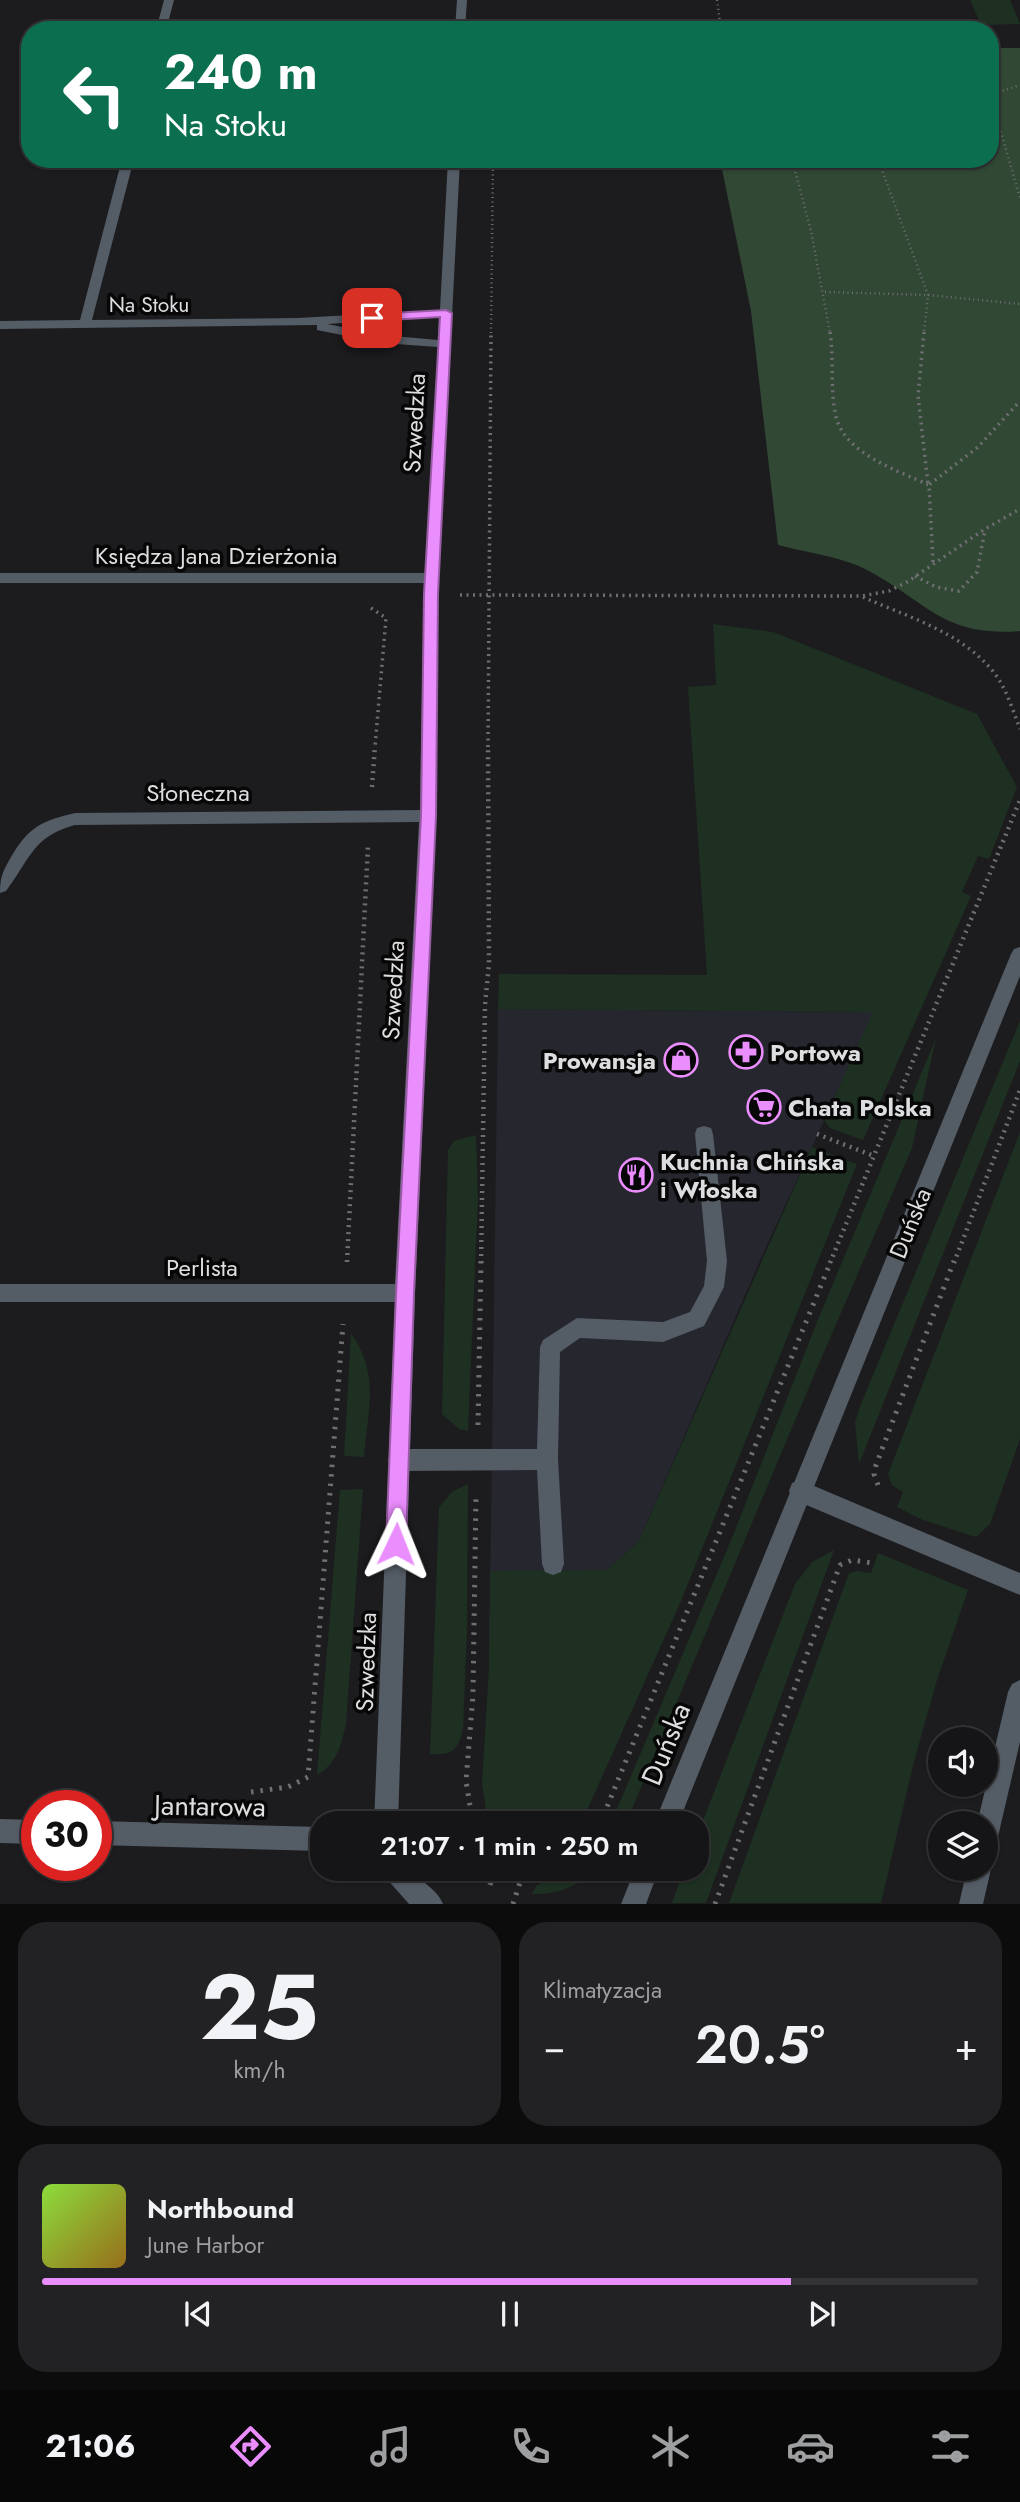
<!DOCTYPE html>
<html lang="pl">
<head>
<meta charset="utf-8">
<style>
	:root { --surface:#151517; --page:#222224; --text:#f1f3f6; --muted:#9d9fa1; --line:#343436; --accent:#ea8dfd }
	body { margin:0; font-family:Jost,sans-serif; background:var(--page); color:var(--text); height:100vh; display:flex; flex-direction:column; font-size:26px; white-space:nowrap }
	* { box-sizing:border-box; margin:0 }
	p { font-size:23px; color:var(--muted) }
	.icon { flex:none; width:38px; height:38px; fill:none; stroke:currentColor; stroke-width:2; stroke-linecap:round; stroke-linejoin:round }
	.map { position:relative; height:1904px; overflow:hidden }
	.sheet { display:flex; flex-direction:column; gap:18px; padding:18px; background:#0c0c0d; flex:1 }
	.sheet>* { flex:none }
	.guide { position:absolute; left:21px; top:21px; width:978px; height:147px; border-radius:28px; box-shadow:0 2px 5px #0004,0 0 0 2px var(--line); background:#0b6e4f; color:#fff; overflow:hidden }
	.controls { position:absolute; left:928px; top:1727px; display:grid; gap:14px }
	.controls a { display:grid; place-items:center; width:70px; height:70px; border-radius:50%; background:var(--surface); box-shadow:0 2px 5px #0004,0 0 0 2px var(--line); font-size:35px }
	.speed { position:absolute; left:21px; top:1790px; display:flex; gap:14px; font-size:35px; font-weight:700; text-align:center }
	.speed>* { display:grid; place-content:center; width:91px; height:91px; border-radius:50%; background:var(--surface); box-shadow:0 2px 5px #0004,0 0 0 2px var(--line); line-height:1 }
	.speed .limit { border:10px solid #d22; background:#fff; color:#111 }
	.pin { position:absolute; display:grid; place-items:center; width:60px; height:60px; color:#fff; margin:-30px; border-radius:14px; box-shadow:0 4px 10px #0006 }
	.me { position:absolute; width:77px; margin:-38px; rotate:2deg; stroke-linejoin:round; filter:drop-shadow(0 0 5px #0008) }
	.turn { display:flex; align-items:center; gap:24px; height:147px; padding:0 28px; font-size:32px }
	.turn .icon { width:91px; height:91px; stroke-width:2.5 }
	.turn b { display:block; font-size:49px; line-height:60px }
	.big { font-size:52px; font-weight:600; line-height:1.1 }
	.sheet .tile { flex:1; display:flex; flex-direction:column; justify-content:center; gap:10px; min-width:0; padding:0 24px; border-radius:28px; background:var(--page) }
	.sheet .dial { align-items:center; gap:0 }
	.dial b { font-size:91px; line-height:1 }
	.song { display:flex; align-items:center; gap:21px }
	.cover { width:84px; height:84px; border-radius:10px; background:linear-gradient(135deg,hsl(90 70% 55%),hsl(40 70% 35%)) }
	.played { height:7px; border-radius:4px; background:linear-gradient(90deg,var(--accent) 80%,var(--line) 80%) }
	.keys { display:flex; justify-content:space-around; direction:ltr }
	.heat { display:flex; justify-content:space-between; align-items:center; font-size:38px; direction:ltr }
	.sheet .tiles { flex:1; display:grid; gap:18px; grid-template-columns:1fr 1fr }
	.tile:last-child { grid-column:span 2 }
	.trip { position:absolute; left:310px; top:1811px; width:399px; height:70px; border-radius:28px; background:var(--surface); box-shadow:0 2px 5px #0004,0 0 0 2px var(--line); font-weight:600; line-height:70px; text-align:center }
	.dock { display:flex; height:112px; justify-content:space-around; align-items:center; background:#080809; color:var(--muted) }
	.dock .icon { width:49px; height:49px }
	.dock .active { color:var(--accent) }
	.dock b { font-size:32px; color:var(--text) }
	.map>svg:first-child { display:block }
</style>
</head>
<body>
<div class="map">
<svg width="1020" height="1904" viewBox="0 0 1020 1904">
	<rect width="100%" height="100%" fill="#1c1c1f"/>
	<!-- built -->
	<path fill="#25262e" d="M 498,1009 L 874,1012 L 761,1258 L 639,1541 L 532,1639 L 489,1667 Z"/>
	<!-- green -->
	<g fill="#1d3021">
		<path d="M 970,0 L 1010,0 L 1020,24 L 981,25 Z"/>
		<path d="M 713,624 L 773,632 L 977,714 L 1017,787 L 989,859 L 978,856 L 962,892 L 971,896 L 863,1140 L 830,1128 L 824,1120 L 873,1012 L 498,1009 L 499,974 L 707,975 L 688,687 L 716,685 Z"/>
		<path d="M 1020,1021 L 1020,1061 L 859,1464 L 855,1422 L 861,1404 Z"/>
		<path d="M 936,1038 L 912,1148 L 812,1380 L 626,1823 L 611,1823 L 732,1538 L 819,1317 Z"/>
		<path d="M 1020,1132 L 1020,1439 L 990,1524 L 976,1537 L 923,1520 L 897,1507 L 903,1492 L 892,1485 L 888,1474 Z"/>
		<path d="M 476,1135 L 478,1197 L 468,1431 L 459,1429 L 442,1414 L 448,1150 L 454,1141 Z"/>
		<path d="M 812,1147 L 857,1164 L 681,1601 L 588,1808 L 577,1823 L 488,1824 L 482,1783 L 489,1667 L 490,1571 L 607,1570 L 639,1541 Z"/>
		<path d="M 351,1333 C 380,1375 368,1409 364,1457 L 344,1456 Z"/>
		<path d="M 468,1484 L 467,1630 L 463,1730 C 458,1750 451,1756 430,1754 L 439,1507 L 452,1492 Z"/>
		<path d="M 363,1489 L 346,1724 C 341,1745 337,1764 317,1775 L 340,1490 Z"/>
		<path d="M 834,1550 L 706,1903 L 672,1903 L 684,1869 L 696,1869 L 697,1836 L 795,1584 L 812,1562 Z"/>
		<path d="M 878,1553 L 968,1590 L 937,1680 L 913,1765 L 881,1903 L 729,1903 L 849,1573 L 857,1571 L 871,1573 Z"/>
		<path d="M 572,1869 L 596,1869 C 579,1886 556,1895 532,1894 L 537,1885 Z"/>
	</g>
	<!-- forest -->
	<path fill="#314835" d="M 991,48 L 1020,48 L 1020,631 C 942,637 927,601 865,569 C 842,557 804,552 778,545 L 751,311 L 720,159 L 990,159 Z"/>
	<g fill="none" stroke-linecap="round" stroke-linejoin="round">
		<!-- path-far3 -->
		<g stroke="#6e6f71" stroke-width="2.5" stroke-dasharray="1 3.5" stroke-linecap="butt">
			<path d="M 717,0 L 721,30"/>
			<path d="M 990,95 L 1020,85"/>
			<path d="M 990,108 L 995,111 L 1020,198"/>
			<path d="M 792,159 L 811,231 L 830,333"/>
			<path d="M 878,159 L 928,295 L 924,333"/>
			<path d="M 825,292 L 928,295 L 1020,304"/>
			<path d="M 491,333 L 493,159"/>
		</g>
		<!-- path-far2 -->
		<g stroke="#6e6f71" stroke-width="3.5" stroke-dasharray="2 4.5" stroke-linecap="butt">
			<path d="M 830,332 C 834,358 830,386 835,412 C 841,453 897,470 929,485"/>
			<path d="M 924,332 L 918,396 L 928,484"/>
			<path d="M 933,562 L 929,485 L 978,447 L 1020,401"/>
			<path d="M 915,576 L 936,587 L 959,591 L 977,572 L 985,530"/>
			<path d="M 460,595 L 862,596 L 889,591 L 907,582 L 985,529 L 1020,509"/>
			<path d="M 863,597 C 908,617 964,633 995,674 C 1007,690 1013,711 1020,729"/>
			<path d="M 371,608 L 386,618 L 375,747"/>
			<path d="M 488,747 L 491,332"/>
		</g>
		<!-- path-far1 -->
		<g stroke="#6e6f71" stroke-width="4.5" stroke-dasharray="2 5" stroke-linecap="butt">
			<path d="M 372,787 L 375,745"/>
			<path d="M 817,1134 L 874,1156"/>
			<path d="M 347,1262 L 368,845"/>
			<path d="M 481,1263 L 485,1005 L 489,964 L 488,745"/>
			<path d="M 830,1263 L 1020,800"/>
			<path d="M 954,1263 L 1020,1090"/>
		</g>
		<!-- path -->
		<g stroke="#6e6f71" stroke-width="5" stroke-dasharray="2.5 7" stroke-linecap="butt">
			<path d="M 478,1425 L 481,1261"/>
			<path d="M 878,1485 L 874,1474 L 876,1465 L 954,1261"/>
			<path d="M 251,1792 L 288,1787 L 308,1777 L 343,1324"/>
			<path d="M 473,1824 L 466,1781 L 473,1695 L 476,1493"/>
			<path d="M 600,1824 L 831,1261"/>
			<path d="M 510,1869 L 537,1873 L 553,1869"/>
			<path d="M 490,1885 L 495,1869"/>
			<path d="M 513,1904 L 523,1873"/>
			<path d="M 715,1904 L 840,1565 L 852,1560 L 872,1563"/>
		</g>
		<!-- service -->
		<path fill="#545c66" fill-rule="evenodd" d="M 704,1126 L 711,1128 L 713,1134 L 727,1261 L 724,1287 L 704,1326 L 663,1342 L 580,1338 L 560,1352 L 558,1459 L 564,1564 L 561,1572 L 553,1575 L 545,1572 L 542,1564 L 537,1470 L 399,1471 L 391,1467 L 388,1460 L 391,1453 L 399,1449 L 537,1449 L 540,1347 L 543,1340 L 577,1318 L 663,1322 L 690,1312 L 704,1286 L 707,1261 L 695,1134 L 697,1128 Z"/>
		<!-- minor -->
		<g fill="#545c66" fill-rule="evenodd">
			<path d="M 164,0 L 174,0 L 166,30 L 156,30 Z"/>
			<path d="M 457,0 L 467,0 L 465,30 L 455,30 Z"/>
			<path d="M 122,159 L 134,159 L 92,320 L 298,318 L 440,310 L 448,159 L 460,159 L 438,594 L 436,816 L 415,1293 L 398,1824 L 374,1824 L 395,1302 L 0,1302 L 0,1284 L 395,1284 L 419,822 L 75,825 C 33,836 30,859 6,891 L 0,893 C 0,877 3,871 11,857 C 29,827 41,821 75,813 L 420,810 L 424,583 L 0,583 L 0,573 L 425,573 L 438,347 L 382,343 L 317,330 L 317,325 L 0,329 L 0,321 L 80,320 ZM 439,317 L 438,340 L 382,335 L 327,324 Z"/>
			<path d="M 800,1480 L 1020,1573 L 1020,1595 L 792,1499 L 789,1491 L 792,1483 Z"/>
			<path d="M 1020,1680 L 1020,1742 L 997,1841 L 994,1850 L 985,1853 L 985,1824 L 977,1824 L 1008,1692 L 1012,1684 Z"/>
			<path d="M 0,1819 L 37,1820 L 37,1844 L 0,1843 Z"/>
			<path d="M 96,1821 L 322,1827 L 322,1851 L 96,1845 Z"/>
			<path d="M 985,1859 L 991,1869 L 983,1904 L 959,1904 L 967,1869 L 985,1869 Z"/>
			<path d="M 383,1869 L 410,1869 C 420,1881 438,1890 443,1904 L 409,1904 L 386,1878 Z"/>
		</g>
		<!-- tertiary -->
		<g fill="#545c66" fill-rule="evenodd">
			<path d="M 1020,947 L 1020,976 L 678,1824 L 654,1824 L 1011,954 L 1014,949 Z"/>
			<path d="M 635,1869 L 659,1869 L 646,1904 L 621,1904 Z"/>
		</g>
	</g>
	<!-- route -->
	<path fill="#ea8dfd" stroke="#985ca4" stroke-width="2" d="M 446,310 L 452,313 L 438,594 L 436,816 L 414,1293 L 406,1544 L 403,1551 L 396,1554 L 389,1551 L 386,1544 L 396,1293 L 421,816 L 424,594 L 440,317 L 372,321 L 366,318 L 372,314 Z"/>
	<!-- icons -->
	<defs>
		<symbol id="pharmacy-ring" viewBox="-11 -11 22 22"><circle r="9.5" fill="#070708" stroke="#ea8dfd" stroke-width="1.5"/><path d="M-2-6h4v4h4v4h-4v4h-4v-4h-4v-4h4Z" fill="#ea8dfd"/></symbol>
		<symbol id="shop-ring" viewBox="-11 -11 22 22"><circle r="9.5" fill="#070708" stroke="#ea8dfd" stroke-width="1.5"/><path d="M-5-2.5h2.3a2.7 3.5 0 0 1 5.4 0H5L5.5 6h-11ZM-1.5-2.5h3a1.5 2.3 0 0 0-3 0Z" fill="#ea8dfd"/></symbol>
		<symbol id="supermarket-ring" viewBox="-11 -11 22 22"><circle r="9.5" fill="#070708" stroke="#ea8dfd" stroke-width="1.5"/><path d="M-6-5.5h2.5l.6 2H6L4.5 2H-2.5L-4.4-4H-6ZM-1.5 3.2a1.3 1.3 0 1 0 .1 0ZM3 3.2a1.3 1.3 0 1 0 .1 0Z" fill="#ea8dfd"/></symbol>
		<symbol id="restaurant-ring" viewBox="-11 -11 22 22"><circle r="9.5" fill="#070708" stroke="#ea8dfd" stroke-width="1.5"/><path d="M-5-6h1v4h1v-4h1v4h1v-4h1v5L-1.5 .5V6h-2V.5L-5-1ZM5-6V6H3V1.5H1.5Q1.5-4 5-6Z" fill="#ea8dfd"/></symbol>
	</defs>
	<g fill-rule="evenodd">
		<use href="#pharmacy-ring" x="727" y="1033" width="38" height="38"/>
		<use href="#shop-ring" x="662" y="1041" width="38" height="38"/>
		<use href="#supermarket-ring" x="745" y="1088" width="38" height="38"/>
		<use href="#restaurant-ring" x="617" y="1156" width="38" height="38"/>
	</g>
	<g text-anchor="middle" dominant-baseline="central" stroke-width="7" stroke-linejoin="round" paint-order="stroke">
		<!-- far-street labels -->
		<g font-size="21" fill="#dddee0" stroke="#070708">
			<text x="149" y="305">Na Stoku</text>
		</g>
		<!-- street labels -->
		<g font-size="24" fill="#dddee0" stroke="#070708">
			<text transform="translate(414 423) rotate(-87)">Szwedzka</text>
			<text x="216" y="555">Księdza Jana Dzierżonia</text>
			<text x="198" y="792">Słoneczna</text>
			<text transform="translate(393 990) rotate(-87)">Szwedzka</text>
			<text transform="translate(910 1223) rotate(-68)">Duńska</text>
			<text x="202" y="1267">Perlista</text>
			<text transform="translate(366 1662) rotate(-88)">Szwedzka</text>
		</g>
		<!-- poi labels -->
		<g font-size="24" font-weight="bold" fill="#dddee0" stroke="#070708" text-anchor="start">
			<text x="770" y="1052">Portowa</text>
			<text x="656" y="1060" text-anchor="end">Prowansja</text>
			<text x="788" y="1107">Chata Polska</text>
			<text x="660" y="1161">Kuchnia Chińska<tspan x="660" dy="28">i Włoska</tspan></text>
		</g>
		<!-- near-street labels -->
		<g font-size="28" fill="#dddee0" stroke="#070708">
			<text transform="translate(666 1744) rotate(-68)">Duńska</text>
			<text transform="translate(210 1806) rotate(1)">Jantarowa</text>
		</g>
	</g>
</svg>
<div class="controls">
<a><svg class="icon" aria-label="sound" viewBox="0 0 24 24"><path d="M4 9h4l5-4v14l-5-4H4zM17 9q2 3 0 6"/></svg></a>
<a><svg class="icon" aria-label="layers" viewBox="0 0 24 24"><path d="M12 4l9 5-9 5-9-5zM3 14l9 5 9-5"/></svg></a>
</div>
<div class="speed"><div class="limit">30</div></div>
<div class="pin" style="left:372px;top:318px;background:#d93025"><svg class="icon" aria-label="arrive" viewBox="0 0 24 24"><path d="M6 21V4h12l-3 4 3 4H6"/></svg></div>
<svg class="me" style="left:396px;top:1544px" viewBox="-20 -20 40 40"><path d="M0-17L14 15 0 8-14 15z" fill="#ea8dfd" stroke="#fff" stroke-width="4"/></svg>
<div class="trip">21:07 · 1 min · 250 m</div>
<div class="guide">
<div class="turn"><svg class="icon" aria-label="left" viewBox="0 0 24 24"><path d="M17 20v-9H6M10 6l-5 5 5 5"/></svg><div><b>240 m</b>Na Stoku</div></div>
</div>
</div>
<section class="sheet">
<div class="tiles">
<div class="tile dial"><b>25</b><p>km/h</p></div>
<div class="tile"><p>Klimatyzacja</p>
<div class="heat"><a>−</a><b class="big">20.5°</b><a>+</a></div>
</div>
<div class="tile">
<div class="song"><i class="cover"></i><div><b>Northbound</b><p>June Harbor</p></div></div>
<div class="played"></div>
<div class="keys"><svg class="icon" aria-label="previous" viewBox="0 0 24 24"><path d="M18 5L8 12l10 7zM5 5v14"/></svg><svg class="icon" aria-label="pause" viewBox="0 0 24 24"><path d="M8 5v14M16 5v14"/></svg><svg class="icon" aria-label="next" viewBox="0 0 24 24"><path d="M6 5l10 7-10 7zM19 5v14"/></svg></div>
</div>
</div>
</section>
<nav class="dock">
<b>21:06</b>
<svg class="icon active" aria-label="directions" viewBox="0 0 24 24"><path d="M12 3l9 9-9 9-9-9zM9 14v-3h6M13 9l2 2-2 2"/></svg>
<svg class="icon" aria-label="music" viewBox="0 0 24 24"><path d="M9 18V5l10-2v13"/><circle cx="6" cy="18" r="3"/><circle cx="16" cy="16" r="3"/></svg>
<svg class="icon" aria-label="phone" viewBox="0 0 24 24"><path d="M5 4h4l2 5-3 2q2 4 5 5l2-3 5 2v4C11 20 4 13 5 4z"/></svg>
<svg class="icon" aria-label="climate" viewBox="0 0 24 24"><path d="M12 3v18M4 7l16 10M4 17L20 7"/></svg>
<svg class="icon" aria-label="car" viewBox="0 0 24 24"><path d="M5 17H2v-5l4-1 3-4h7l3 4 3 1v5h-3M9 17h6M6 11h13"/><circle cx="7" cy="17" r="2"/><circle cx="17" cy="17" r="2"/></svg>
<svg class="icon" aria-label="filters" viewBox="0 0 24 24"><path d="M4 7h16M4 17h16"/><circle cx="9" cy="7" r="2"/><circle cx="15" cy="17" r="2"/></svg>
</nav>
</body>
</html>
